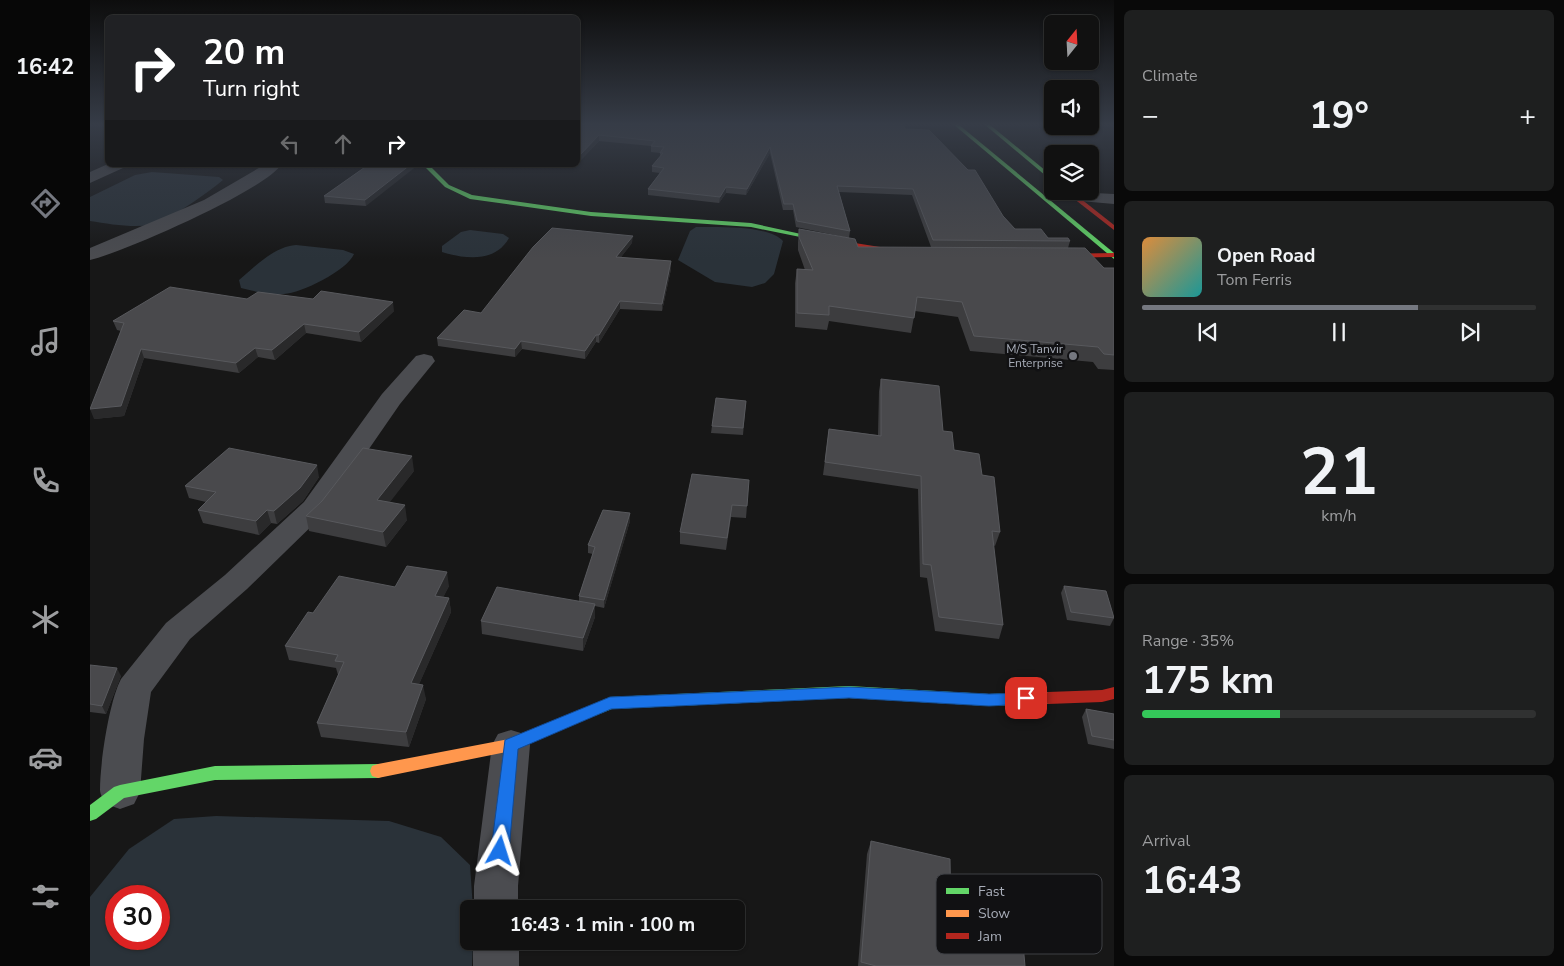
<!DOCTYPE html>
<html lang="en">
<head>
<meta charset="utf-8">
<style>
	:root { --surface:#111; --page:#1e1f1f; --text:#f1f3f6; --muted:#9c9d9f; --line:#303131; --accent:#757880 }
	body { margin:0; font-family:"Nunito Sans",sans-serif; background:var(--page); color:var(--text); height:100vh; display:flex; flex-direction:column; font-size:19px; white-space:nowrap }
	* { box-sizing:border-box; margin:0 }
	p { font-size:16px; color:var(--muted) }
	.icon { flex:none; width:28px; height:28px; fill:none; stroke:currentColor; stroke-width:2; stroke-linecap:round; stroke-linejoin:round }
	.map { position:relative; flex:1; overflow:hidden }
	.sheet { display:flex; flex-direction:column; gap:10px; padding:10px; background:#090909; width:450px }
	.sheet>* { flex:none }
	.guide { position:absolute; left:15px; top:15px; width:475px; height:152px; border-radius:8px; box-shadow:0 1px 4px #0004,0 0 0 1px var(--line); background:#202124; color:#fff; overflow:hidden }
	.needle { width:32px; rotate:18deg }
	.controls { position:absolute; left:954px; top:15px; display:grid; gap:10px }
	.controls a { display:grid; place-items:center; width:55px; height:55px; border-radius:8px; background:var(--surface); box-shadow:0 1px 4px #0004,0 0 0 1px var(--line); font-size:25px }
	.speed { position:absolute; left:15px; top:885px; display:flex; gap:10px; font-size:25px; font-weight:700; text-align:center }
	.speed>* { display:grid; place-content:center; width:65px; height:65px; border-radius:50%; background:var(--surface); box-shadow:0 1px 4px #0004,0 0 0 1px var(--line); line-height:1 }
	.speed .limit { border:8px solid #d22; background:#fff; color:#111 }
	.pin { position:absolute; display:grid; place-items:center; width:42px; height:42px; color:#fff; margin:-21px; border-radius:10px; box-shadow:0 2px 8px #0006 }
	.me { position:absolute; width:55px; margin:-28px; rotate:6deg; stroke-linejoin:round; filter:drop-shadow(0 0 4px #0008) }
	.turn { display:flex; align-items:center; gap:18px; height:105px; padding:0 15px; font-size:22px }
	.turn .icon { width:65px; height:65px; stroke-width:2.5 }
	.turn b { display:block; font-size:35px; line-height:42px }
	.lanes { display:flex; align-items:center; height:48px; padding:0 15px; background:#0003; justify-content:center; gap:25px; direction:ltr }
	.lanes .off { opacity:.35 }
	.big { font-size:38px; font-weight:700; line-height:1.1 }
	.sheet .widget { flex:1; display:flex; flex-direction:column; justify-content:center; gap:8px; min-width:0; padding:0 18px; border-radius:8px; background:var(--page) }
	.sheet .dial { align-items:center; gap:0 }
	.dial b { font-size:65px; line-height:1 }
	.song { display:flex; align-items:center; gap:15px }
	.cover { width:60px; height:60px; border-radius:8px; background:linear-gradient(135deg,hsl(30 70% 55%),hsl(180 70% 35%)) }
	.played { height:5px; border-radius:2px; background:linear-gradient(90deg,var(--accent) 70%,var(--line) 70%) }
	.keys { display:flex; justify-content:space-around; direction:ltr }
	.heat { display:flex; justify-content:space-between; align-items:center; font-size:28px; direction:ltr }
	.charge { height:8px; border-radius:4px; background:linear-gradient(90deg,#34c759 35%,var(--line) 0) }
	.trip { position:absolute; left:370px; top:900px; width:285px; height:50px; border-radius:8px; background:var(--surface); box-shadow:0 1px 4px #0004,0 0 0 1px var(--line); font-weight:700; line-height:50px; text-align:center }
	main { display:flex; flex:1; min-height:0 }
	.tab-bar { display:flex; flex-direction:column; width:90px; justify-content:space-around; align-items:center; background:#070707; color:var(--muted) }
	.tab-bar .icon { width:35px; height:35px }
	.tab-bar .active { color:var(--accent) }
	.tab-bar b { font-size:22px; color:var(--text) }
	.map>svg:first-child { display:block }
</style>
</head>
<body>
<main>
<nav class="tab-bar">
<b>16:42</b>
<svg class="icon active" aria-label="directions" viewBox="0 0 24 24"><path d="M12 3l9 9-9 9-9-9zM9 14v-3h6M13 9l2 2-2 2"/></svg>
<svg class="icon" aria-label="music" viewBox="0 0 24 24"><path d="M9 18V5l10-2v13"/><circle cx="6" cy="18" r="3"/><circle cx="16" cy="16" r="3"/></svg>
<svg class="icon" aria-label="phone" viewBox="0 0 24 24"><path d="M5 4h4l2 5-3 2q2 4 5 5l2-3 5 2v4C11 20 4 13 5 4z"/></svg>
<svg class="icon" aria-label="climate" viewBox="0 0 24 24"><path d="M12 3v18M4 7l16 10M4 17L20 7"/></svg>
<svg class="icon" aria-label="car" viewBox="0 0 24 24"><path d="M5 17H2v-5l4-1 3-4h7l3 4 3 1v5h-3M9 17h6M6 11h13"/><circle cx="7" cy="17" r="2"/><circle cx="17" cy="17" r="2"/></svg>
<svg class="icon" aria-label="filters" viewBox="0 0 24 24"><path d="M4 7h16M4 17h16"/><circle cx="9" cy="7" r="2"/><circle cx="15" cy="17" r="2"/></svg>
</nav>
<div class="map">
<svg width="1024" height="966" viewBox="0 0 1024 966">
	<rect width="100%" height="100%" fill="#171717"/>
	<!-- water -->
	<g fill="#2a3239" fill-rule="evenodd">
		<path d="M 62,172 L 129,177 L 133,180 C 120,191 77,222 61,225 C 42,228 19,224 0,221 L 0,197 L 45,175 Z"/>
		<path d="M 606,227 C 627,227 679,225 693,241 L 684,274 L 675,283 L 662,287 L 625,282 L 588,260 L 600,231 Z"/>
		<path d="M 380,230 L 413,234 L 419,238 C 405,263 375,259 352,252 L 352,246 L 371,232 Z"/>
		<path d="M 206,245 L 253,250 L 264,254 C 257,271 211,293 194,294 C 180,296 164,291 151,288 L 149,280 C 166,266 183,247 206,245 Z"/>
		<path d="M 126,816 L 299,821 L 351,837 L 380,865 L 383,909 L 379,909 L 379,941 L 383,941 L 382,966 L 0,966 L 0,897 L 39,849 L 84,819 ZM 69,896 L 69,939 L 26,939 L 26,896 Z"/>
	</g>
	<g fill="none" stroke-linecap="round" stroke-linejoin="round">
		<!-- street -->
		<g fill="#4b4c50" fill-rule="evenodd">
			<path d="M 18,164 L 35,165 L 33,168 L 0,183 L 0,172 Z"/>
			<path d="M 174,165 L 191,165 C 173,191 34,252 0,260 L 0,248 L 114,200 Z"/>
			<path d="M 985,192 L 1024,194 L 1024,204 L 979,200 L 977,197 L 979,194 Z"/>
			<path d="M 334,354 L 342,356 L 345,361 L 310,404 L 234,514 L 157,589 L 100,639 L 61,692 L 54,739 L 50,792 L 44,804 L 30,809 L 16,804 C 14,800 10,795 10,790 C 10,763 19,702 31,679 L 76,623 L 135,575 L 214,502 L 292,394 L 326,356 Z"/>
			<path d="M 421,730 L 434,734 L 440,745 L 428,886 L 428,909 L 384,909 L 384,886 L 402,745 L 408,734 Z"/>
			<rect x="383" y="941" width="46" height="25"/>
		</g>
		<!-- fast -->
		<g fill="#63d668" fill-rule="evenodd">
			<path d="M 863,124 L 868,124 L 1024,253 L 1024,259 Z"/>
			<path d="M 894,124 L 899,124 L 962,176 L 962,181 Z"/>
			<path d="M 333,165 L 339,165 L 359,185 L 382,195 L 501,212 L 661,223 L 734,239 L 730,241 L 661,227 L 501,216 L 380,199 L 355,187 Z"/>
			<path d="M 759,686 L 899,694 L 958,692 L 963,694 L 965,698 L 963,702 L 958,704 L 899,706 L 759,698 L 522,709 L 497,719 L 492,717 L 489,713 L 492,709 L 520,697 Z"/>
			<path d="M 288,764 L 294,766 L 296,771 L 294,776 L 288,778 L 125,780 L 34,798 L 6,819 L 0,821 L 0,805 L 24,787 L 30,785 L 125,766 Z"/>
		</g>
		<!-- slow -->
		<path fill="#ff974d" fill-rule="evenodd" d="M 497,707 L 502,709 L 505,713 L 502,717 L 421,751 L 288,778 L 282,776 L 280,771 L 282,766 L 288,764 L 419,739 Z"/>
		<!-- jam -->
		<g fill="#b3261e" fill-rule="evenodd">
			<path d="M 974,191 L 981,191 L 1024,225 L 1024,230 Z"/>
			<path d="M 727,237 L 809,250 L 813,252 L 809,254 L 730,241 L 726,239 Z"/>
			<path d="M 1024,253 L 1024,257 L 1022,257 L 965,258 L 961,256 L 965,254 Z"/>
			<path d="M 1024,687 L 1024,699 L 1012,702 L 958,704 L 953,702 L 951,698 L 953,694 L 958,692 L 1012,690 Z"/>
		</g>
	</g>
	<!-- wall -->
	<g fill="#3d3d3f">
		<path d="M 4,124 L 18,124 L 18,125 Z"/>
		<path d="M 488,124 L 815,129 L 913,216 L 925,229 L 958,238 L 980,241 L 978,248 L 841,247 L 822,195 L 749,192 L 760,231 L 759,238 L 706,227 L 703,210 L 693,210 L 680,153 L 656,195 L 636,193 L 629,203 L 558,195 L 558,189 L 570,173 L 562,172 L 562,166 L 570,158 L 570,153 L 561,152 L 561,146 L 509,141 L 489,162 L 488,162 Z"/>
		<path d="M 278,165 L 276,206 L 235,203 L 234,196 Z"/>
		<path d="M 709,229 L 768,247 L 1014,268 L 1024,268 L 1024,370 L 1008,369 L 1003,362 L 880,351 L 868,317 L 825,311 L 821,333 L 739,321 L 737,330 L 705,327 L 705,283 L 707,269 L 715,270 L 708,250 L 708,242 Z"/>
		<path d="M 542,243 L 531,257 L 581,269 L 572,311 L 530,309 L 509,343 L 506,342 L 495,359 L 432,349 L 425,357 L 348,346 L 347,338 L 391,313 Z"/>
		<path d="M 304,311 L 271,342 L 216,333 L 185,360 L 168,357 L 149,373 L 54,358 L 34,416 L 4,419 L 31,331 L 27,330 L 23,321 Z"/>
		<path d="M 791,379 L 853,431 L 864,450 L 892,475 L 910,532 L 905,546 L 903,545 L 913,625 L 909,639 L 845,631 L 837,578 L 830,577 L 828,489 L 733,475 L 739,429 L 788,435 L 789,391 Z"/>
		<path d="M 656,401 L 653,435 L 621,433 L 622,426 Z"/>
		<path d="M 324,471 L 299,502 L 317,520 L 296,547 L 219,531 L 216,516 L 232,501 Z"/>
		<path d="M 229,477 L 213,501 L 187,524 L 181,523 L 169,535 L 113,523 L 108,510 L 116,502 L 99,498 L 95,486 Z"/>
		<path d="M 659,480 L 656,518 L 641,517 L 636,550 L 590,544 L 590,532 Z"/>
		<path d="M 540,521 L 514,608 L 505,606 L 505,617 L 493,651 L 392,634 L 391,621 L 489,601 L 489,596 L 503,554 L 498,553 L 498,545 Z"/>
		<path d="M 359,586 L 353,597 L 359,598 L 361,612 L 329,684 L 336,699 L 319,747 L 231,737 L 227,723 L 248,675 L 246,668 L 199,660 L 195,646 L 223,613 L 305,587 Z"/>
		<path d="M 974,586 L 1024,618 L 1020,626 L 977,620 L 971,593 Z"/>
		<path d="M 0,665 L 31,676 L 16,714 L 0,712 Z"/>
		<path d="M 996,709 L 1024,714 L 1024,749 L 998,744 L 992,717 Z"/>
		<path d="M 781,841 L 861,920 L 887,934 L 935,966 L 768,966 L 777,854 Z"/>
	</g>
	<!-- shaded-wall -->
	<g fill="#29292a">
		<path d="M 509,135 L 509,141 L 489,162 L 489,156 Z"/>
		<path d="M 680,147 L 680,153 L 656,195 L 657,189 Z"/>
		<path d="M 320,165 L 328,165 L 276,206 L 275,200 Z"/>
		<path d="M 636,187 L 636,193 L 629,203 L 630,197 Z"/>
		<path d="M 543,236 L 542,243 L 526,264 L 526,257 Z"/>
		<path d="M 581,261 L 581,269 L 572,311 L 572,304 Z"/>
		<path d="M 530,301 L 530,309 L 509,343 L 509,335 Z"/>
		<path d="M 303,302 L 304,311 L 271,342 L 269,332 Z"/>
		<path d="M 214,324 L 216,333 L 185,360 L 182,350 Z"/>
		<path d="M 506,335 L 506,342 L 495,359 L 495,351 Z"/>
		<path d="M 431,341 L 432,349 L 425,357 L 425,349 Z"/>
		<path d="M 165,348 L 168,357 L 149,373 L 146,363 Z"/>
		<path d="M 51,349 L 54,358 L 34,416 L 4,419 L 0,409 Z"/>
		<path d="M 322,456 L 324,471 L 290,515 L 287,500 Z"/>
		<path d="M 227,465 L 229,477 L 213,501 L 187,524 L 184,511 Z"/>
		<path d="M 315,505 L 317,520 L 296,547 L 293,532 Z"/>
		<path d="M 177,510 L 181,523 L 169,535 L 166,521 Z"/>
		<path d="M 540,513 L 540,521 L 514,608 L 514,600 Z"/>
		<path d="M 357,572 L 359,586 L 347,610 L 345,596 Z"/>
		<path d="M 359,598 L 361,612 L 323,698 L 321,683 Z"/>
		<path d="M 505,604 L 505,617 L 493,651 L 493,638 Z"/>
		<path d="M 27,668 L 31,676 L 16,714 L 12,706 Z"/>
		<path d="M 333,685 L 336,699 L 319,747 L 316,732 Z"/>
	</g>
	<!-- building -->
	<g fill="#49494c" stroke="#58595d">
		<path d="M 488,124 L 813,124 L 815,129 L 839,130 L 878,170 L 885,170 L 913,216 L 925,229 L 951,229 L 958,238 L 978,238 L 980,241 L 843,240 L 823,189 L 747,186 L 760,231 L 707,221 L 703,204 L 694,204 L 680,147 L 657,189 L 636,187 L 630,197 L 558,189 L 574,168 L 562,166 L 573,153 L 570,153 L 574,147 L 561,146 L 565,141 L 509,135 L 489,156 L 488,156 Z"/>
		<path d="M 278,165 L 320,165 L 275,200 L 234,196 Z"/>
		<path d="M 462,228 L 543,236 L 526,257 L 581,261 L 572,304 L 530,301 L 509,335 L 506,335 L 495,351 L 431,341 L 425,349 L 347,338 L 374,310 L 391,313 L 443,247 Z"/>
		<path d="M 709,229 L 765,239 L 768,247 L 995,248 L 1014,268 L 1024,268 L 1024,355 L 1014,354 L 1008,347 L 884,336 L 872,302 L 827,297 L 824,318 L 739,306 L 739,315 L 707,313 L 707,269 L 723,270 L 709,237 Z"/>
		<path d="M 80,287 L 157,299 L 168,292 L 223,299 L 231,291 L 303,302 L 269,332 L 214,324 L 182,350 L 165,348 L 146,363 L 51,349 L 31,406 L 0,409 L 34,323 L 23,321 Z"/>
		<path d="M 791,379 L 849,386 L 853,431 L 862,432 L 864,450 L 889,454 L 892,475 L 904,477 L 910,532 L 902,531 L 913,625 L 849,617 L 841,565 L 833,564 L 831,476 L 735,462 L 739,429 L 791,436 Z"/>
		<path d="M 626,398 L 656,401 L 653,428 L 622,426 Z"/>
		<path d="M 139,448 L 227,465 L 210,488 L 184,511 L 177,510 L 166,521 L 108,510 L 126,492 L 95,486 Z"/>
		<path d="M 273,448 L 322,456 L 287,500 L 315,505 L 293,532 L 216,516 L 232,501 Z"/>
		<path d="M 602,474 L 659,480 L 657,506 L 642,505 L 637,538 L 590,532 Z"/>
		<path d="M 513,510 L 540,513 L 514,600 L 489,596 L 505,547 L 498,545 Z"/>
		<path d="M 317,566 L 357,572 L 345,596 L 359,598 L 321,683 L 333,685 L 316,732 L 227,723 L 254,662 L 245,661 L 248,655 L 195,646 L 218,612 L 223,613 L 249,576 L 305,587 Z"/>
		<path d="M 974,586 L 1016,591 L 1024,618 L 981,612 Z"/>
		<path d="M 407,587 L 505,604 L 493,638 L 391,621 Z"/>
		<path d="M 0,665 L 27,668 L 12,706 L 0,704 Z"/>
		<path d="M 996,709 L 1024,714 L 1024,740 L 1002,736 Z"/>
		<path d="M 781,841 L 860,859 L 861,920 L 887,928 L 887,934 L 933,944 L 935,966 L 786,966 L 771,962 Z"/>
	</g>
	<!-- sky -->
	<linearGradient id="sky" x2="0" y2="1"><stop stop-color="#0d0d0d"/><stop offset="0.48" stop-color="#363c47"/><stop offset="1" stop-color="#363c47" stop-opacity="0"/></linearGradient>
	<rect width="1024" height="259" fill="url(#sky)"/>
	<!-- route -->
	<path fill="#1a73e8" stroke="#114b97" d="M 759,687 L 899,694 L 936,693 L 942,694 L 944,698 L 942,703 L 936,704 L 899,706 L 759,698 L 521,709 L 428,749 L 419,851 L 416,857 L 410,859 L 404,857 L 401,851 L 415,740 L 520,697 Z"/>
	<!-- markers -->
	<circle fill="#757880" stroke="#111113" stroke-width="2" cx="983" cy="356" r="5"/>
	<g text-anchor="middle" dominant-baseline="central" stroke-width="5" stroke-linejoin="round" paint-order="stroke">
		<!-- poi labels -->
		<g font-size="12" fill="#a8adb8" stroke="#111113" text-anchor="end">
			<text x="973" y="349">M/S Tanvir<tspan x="973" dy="14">Enterprise</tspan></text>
		</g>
	</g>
	<!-- legend -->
	<rect x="846" y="874" width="166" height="80" rx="8" fill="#111113" stroke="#3e4045" stroke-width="1"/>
	<rect x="856" y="888" width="23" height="6" fill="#63d668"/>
	<rect x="856" y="910" width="23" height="7" fill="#ff974d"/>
	<rect x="856" y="933" width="23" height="6" fill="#b3261e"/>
	<g font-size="14" fill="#a8adb8">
		<text x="888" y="896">Fast</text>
		<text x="888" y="918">Slow</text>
		<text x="888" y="941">Jam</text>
	</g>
</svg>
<div class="controls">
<a><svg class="needle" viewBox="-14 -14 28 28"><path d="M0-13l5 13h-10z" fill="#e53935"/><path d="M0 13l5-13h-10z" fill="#9c9d9f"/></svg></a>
<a><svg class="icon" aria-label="sound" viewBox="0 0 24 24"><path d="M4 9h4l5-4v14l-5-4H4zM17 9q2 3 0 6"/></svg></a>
<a><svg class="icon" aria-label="layers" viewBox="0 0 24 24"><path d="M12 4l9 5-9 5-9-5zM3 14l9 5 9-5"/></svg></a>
</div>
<div class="speed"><div class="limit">30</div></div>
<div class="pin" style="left:936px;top:698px;background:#d93025"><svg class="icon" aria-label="arrive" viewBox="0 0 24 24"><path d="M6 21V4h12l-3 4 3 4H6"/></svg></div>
<svg class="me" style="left:410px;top:851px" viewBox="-20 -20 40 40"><path d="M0-17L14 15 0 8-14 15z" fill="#1a73e8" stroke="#fff" stroke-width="4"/></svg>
<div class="trip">16:43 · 1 min · 100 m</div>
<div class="guide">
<div class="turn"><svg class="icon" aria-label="right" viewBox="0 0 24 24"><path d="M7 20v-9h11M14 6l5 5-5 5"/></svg><div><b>20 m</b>Turn right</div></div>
<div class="lanes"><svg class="icon off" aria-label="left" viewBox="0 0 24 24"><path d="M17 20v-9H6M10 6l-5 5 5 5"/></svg><svg class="icon off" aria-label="ahead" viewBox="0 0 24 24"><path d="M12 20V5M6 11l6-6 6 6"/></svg><svg class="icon" aria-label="right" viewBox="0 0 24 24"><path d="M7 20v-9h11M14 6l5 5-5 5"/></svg></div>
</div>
</div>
<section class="sheet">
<div class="widget"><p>Climate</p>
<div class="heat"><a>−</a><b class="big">19°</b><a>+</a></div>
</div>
<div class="widget">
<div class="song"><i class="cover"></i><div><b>Open Road</b><p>Tom Ferris</p></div></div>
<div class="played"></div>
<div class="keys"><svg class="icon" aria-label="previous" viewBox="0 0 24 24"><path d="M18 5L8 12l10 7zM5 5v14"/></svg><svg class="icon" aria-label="pause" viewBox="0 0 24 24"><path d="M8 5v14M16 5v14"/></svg><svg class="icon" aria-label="next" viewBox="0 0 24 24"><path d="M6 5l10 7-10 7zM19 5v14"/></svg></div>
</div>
<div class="widget dial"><b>21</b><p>km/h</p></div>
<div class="widget"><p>Range · 35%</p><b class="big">175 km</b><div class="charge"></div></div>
<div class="widget"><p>Arrival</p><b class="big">16:43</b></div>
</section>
</main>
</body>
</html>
